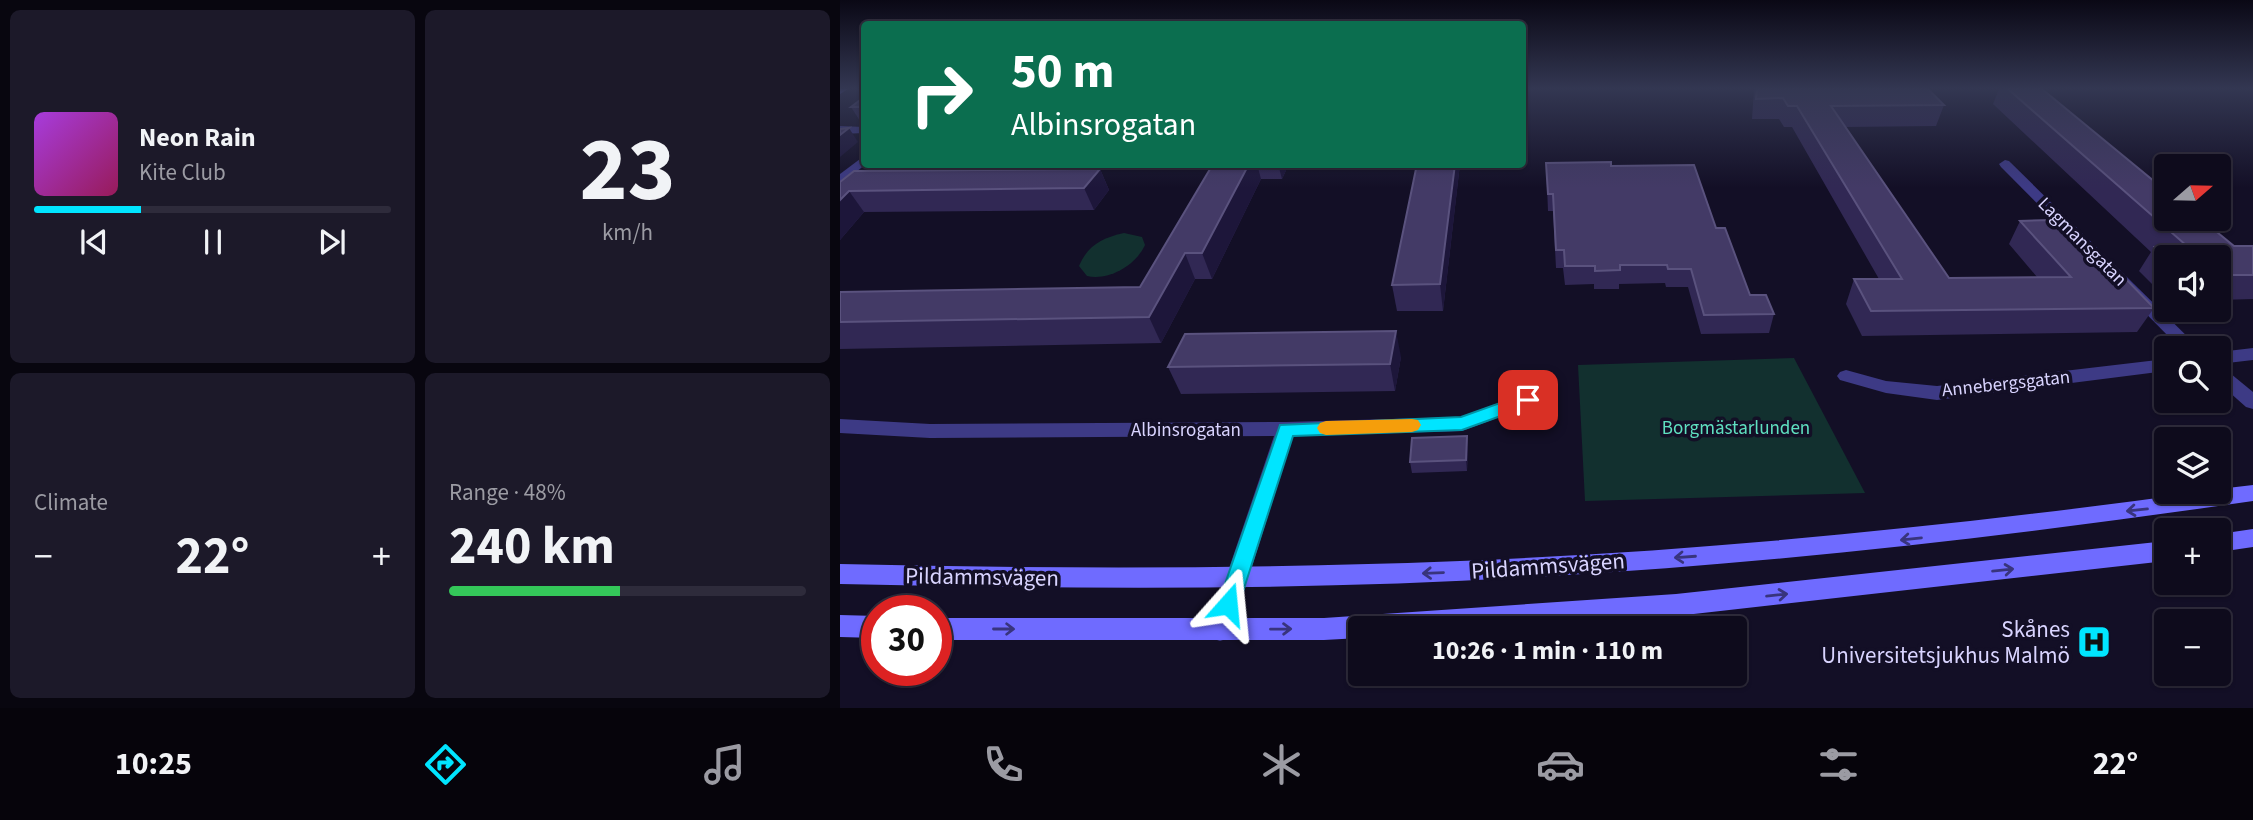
<!DOCTYPE html>
<html lang="en">
<head>
<meta charset="utf-8">
<style>
	:root { --surface:#0e0b1c; --page:#1c1929; --text:#f1f3f6; --muted:#9b9ba3; --line:#2e2b3b; --accent:#00e5ff }
	body { margin:0; font-family:"Source Sans 3",sans-serif; background:var(--page); color:var(--text); height:100vh; display:flex; flex-direction:column; font-size:26px; white-space:nowrap }
	* { box-sizing:border-box; margin:0 }
	p { font-size:23px; color:var(--muted) }
	.icon { flex:none; width:38px; height:38px; fill:none; stroke:currentColor; stroke-width:2; stroke-linecap:round; stroke-linejoin:round }
	.map { position:relative; flex:1; overflow:hidden }
	.sheet { display:flex; flex-direction:column; gap:10px; padding:10px; background:#08060f; width:840px }
	.sheet>* { flex:none }
	.guide { position:absolute; left:21px; top:21px; width:665px; height:147px; border-radius:7px; box-shadow:0 2px 5px #0004,0 0 0 2px var(--line); background:#0b6e4f; color:#fff; overflow:hidden }
	.needle { width:46px; rotate:70deg }
	.fabs { position:absolute; left:1314px; top:154px; display:grid; gap:14px }
	.fabs a { display:grid; place-items:center; width:77px; height:77px; border-radius:7px; background:var(--surface); box-shadow:0 2px 5px #0004,0 0 0 2px var(--line); font-size:35px }
	.speed { position:absolute; left:21px; top:595px; display:flex; gap:14px; font-size:35px; font-weight:700; text-align:center }
	.speed>* { display:grid; place-content:center; width:91px; height:91px; border-radius:50%; background:var(--surface); box-shadow:0 2px 5px #0004,0 0 0 2px var(--line); line-height:1 }
	.speed .limit { border:10px solid #d22; background:#fff; color:#111 }
	.pin { position:absolute; display:grid; place-items:center; width:60px; height:60px; color:#fff; margin:-30px; border-radius:14px; box-shadow:0 4px 10px #0006 }
	.me { position:absolute; width:77px; margin:-38px; rotate:18deg; stroke-linejoin:round; filter:drop-shadow(0 0 5px #0008) }
	.turn { display:flex; align-items:center; gap:24px; height:147px; padding:0 35px; font-size:32px }
	.turn .icon { width:91px; height:91px; stroke-width:2.5 }
	.turn b { display:block; font-size:49px; line-height:60px }
	.big { font-size:52px; font-weight:700; line-height:1.1 }
	.sheet .card { flex:1; display:flex; flex-direction:column; justify-content:center; gap:10px; min-width:0; padding:0 24px; border-radius:10px; background:var(--page) }
	.sheet .dial { align-items:center; gap:0 }
	.dial b { font-size:91px; line-height:1 }
	.song { display:flex; align-items:center; gap:21px }
	.cover { width:84px; height:84px; border-radius:10px; background:linear-gradient(135deg,hsl(280 70% 55%),hsl(330 70% 35%)) }
	.played { height:7px; border-radius:4px; background:linear-gradient(90deg,var(--accent) 30%,var(--line) 30%) }
	.keys { display:flex; justify-content:space-around; direction:ltr }
	.heat { display:flex; justify-content:space-between; align-items:center; font-size:38px; direction:ltr }
	.charge { height:10px; border-radius:5px; background:linear-gradient(90deg,#34c759 48%,var(--line) 0) }
	.sheet .tiles { flex:1; display:grid; gap:10px; grid-template-columns:repeat(2,1fr) }
	.trip { position:absolute; left:508px; top:616px; width:399px; height:70px; border-radius:7px; background:var(--surface); box-shadow:0 2px 5px #0004,0 0 0 2px var(--line); font-weight:700; line-height:70px; text-align:center }
	.menu { display:flex; height:112px; justify-content:space-around; align-items:center; background:#06040b; color:var(--muted) }
	.menu .icon { width:49px; height:49px }
	.menu .active { color:var(--accent) }
	.menu b { font-size:32px; color:var(--text) }
	main { display:flex; flex:1; min-height:0 }
	.map>svg:first-child { display:block }
</style>
</head>
<body>
<main>
<section class="sheet">
<div class="tiles">
<div class="card">
<div class="song"><i class="cover"></i><div><b>Neon Rain</b><p>Kite Club</p></div></div>
<div class="played"></div>
<div class="keys"><svg class="icon" aria-label="previous" viewBox="0 0 24 24"><path d="M18 5L8 12l10 7zM5 5v14"/></svg><svg class="icon" aria-label="pause" viewBox="0 0 24 24"><path d="M8 5v14M16 5v14"/></svg><svg class="icon" aria-label="next" viewBox="0 0 24 24"><path d="M6 5l10 7-10 7zM19 5v14"/></svg></div>
</div>
<div class="card dial"><b>23</b><p>km/h</p></div>
<div class="card"><p>Climate</p>
<div class="heat"><a>−</a><b class="big">22°</b><a>+</a></div>
</div>
<div class="card"><p>Range · 48%</p><b class="big">240 km</b><div class="charge"></div></div>
</div>
</section>
<div class="map">
<svg width="1413" height="708" viewBox="0 0 1413 708">
	<rect width="100%" height="100%" fill="#130f26"/>
	<!-- green -->
	<g fill="#12302f">
		<path d="M 284,233 L 302,237 L 305,245 C 296,265 269,281 247,276 L 239,266 C 248,245 262,238 284,233 Z"/>
		<path d="M 954,358 L 1025,493 L 745,501 L 738,365 Z"/>
	</g>
	<g fill="none" stroke-linecap="round" stroke-linejoin="round">
		<!-- minor -->
		<g fill="#3d3a85" fill-rule="evenodd">
			<path d="M 0,126 L 24,127 L 24,133 L 0,134 Z"/>
			<path d="M 24,156 L 26,164 L 0,185 L 0,174 Z"/>
			<path d="M 1165,160 L 1169,161 L 1359,348 L 1340,348 L 1161,167 L 1159,164 Z"/>
			<path d="M 1413,348 L 1413,360 L 1379,364 L 1379,352 Z"/>
			<path d="M 1326,359 L 1326,371 L 1097,400 L 1046,393 L 1000,380 L 997,376 L 1000,372 L 1006,370 L 1046,381 L 1097,386 Z"/>
			<path d="M 1379,367 L 1385,369 L 1413,392 L 1413,409 L 1406,407 L 1379,383 Z"/>
			<path d="M 688,392 L 695,394 L 697,399 L 695,404 L 622,431 L 453,436 L 392,630 L 389,638 L 380,641 L 371,638 L 368,630 L 434,436 L 90,438 L 0,433 L 0,419 L 90,424 L 446,422 L 621,417 Z"/>
		</g>
		<!-- secondary -->
		<g fill="#6f6bff" fill-rule="evenodd">
			<path d="M 0,89 L 8,89 L 0,94 Z"/>
			<path d="M 1413,485 L 1413,501 C 1180,535 947,562 712,576 C 475,591 237,589 0,584 L 0,564 C 176,568 352,569 528,564 C 807,557 1085,530 1362,492 L 1379,492 L 1379,489 Z"/>
			<path d="M 1413,529 L 1413,547 L 1379,552 L 1379,534 Z"/>
			<path d="M 1326,541 L 1326,561 L 836,616 L 659,628 L 520,628 L 520,638 L 484,640 L 96,640 L 96,618 L 484,618 L 836,594 Z"/>
			<path d="M 0,615 L 37,616 L 37,638 L 0,637 Z"/>
		</g>
	</g>
	<!-- wall -->
	<g fill="#312854">
		<path d="M 914,89 L 1088,89 L 1104,105 L 1096,126 L 1005,127 L 1109,278 L 1197,277 L 1169,244 L 1180,221 L 1314,308 L 1297,332 L 1022,336 L 1006,304 L 1014,279 L 1039,279 L 952,127 L 944,127 L 939,119 L 912,119 Z"/>
		<path d="M 1159,89 L 1202,89 L 1394,246 L 1413,246 L 1413,299 L 1379,300 L 1379,257 L 1326,257 L 1326,298 L 1299,271 L 1311,252 L 1153,104 Z"/>
		<path d="M 24,97 L 24,124 L 22,124 L 11,107 Z"/>
		<path d="M 706,163 L 771,166 L 876,228 L 910,295 L 934,314 L 929,333 L 861,334 L 848,287 L 826,287 L 825,283 L 779,284 L 779,289 L 754,289 L 754,284 L 725,285 L 723,268 L 716,268 L 713,211 L 708,211 Z"/>
		<path d="M 373,164 L 449,164 L 442,179 L 421,179 L 372,279 L 355,279 L 321,343 L 0,349 L 0,292 L 300,287 Z"/>
		<path d="M 620,164 L 603,311 L 557,311 L 552,285 Z"/>
		<path d="M 260,169 L 269,190 L 254,210 L 24,212 L 0,240 L 0,182 Z"/>
		<path d="M 561,357 L 555,391 L 341,394 L 328,367 Z"/>
		<path d="M 627,436 L 628,447 L 627,471 L 572,473 L 570,462 Z"/>
	</g>
	<!-- shaded-wall -->
	<g fill="#1d163a">
		<path d="M 9,128 L 18,142 L 0,157 L 0,135 Z"/>
		<path d="M 409,164 L 417,164 L 421,179 L 372,279 L 362,253 Z"/>
		<path d="M 438,164 L 449,164 L 442,179 Z"/>
		<path d="M 615,164 L 620,164 L 603,311 L 600,284 Z"/>
		<path d="M 260,169 L 269,190 L 254,210 L 244,188 Z"/>
		<path d="M 9,191 L 24,212 L 0,240 L 0,200 Z"/>
		<path d="M 345,253 L 355,279 L 321,343 L 309,317 Z"/>
		<path d="M 556,331 L 561,357 L 555,391 L 550,364 Z"/>
		<path d="M 627,436 L 628,447 L 627,471 L 626,460 Z"/>
	</g>
	<!-- building -->
	<g fill="#433a66" stroke="#5a527e" stroke-width="2">
		<path d="M 917,89 L 1088,89 L 1104,105 L 991,106 L 1109,278 L 1231,277 L 1180,221 L 1211,220 L 1266,277 L 1283,276 L 1314,308 L 1031,311 L 1014,279 L 1062,279 L 957,106 L 948,106 L 943,98 L 916,99 Z"/>
		<path d="M 1168,89 L 1202,89 L 1326,191 L 1326,219 L 1361,219 L 1394,246 L 1413,246 L 1413,275 L 1379,275 L 1379,257 L 1326,258 L 1315,247 L 1347,246 Z"/>
		<path d="M 24,97 L 24,107 L 11,107 Z"/>
		<path d="M 9,128 L 0,135 L 0,129 Z"/>
		<path d="M 771,162 L 771,166 L 854,165 L 876,228 L 885,228 L 910,295 L 926,295 L 934,314 L 864,315 L 851,269 L 828,269 L 827,265 L 780,265 L 780,270 L 755,271 L 755,266 L 725,266 L 724,250 L 716,250 L 713,194 L 708,194 L 706,163 Z"/>
		<path d="M 373,164 L 409,164 L 362,253 L 345,253 L 309,317 L 0,322 L 0,292 L 300,287 Z"/>
		<path d="M 577,164 L 615,164 L 600,284 L 552,285 Z"/>
		<path d="M 260,169 L 244,188 L 9,191 L 0,200 L 0,182 L 14,171 Z"/>
		<path d="M 556,331 L 550,364 L 328,367 L 345,334 Z"/>
		<path d="M 627,436 L 626,460 L 570,462 L 572,438 Z"/>
	</g>
	<!-- one-way arrows -->
	<defs><path id="oneway-shaft" d="M-6 0H5M1.5-3L5.5 0L1.5 3" fill="none" stroke-width="1.6" stroke-linecap="round" stroke-linejoin="round" transform="scale(1.75)"/></defs>
	<g stroke="#38347d">
		<use href="#oneway-shaft" transform="translate(1297 510) rotate(174)"/>
		<use href="#oneway-shaft" transform="translate(1071 539) rotate(174)"/>
		<use href="#oneway-shaft" transform="translate(845 557) rotate(176)"/>
		<use href="#oneway-shaft" transform="translate(1163 570) rotate(-6)"/>
		<use href="#oneway-shaft" transform="translate(593 573) rotate(178)"/>
		<use href="#oneway-shaft" transform="translate(937 595) rotate(-6)"/>
		<use href="#oneway-shaft" transform="translate(164 629)"/>
		<use href="#oneway-shaft" transform="translate(441 629) rotate(-1)"/>
	</g>
	<!-- sky -->
	<linearGradient id="sky" x2="0" y2="1"><stop stop-color="#0a0815"/><stop offset="0.47" stop-color="#333752"/><stop offset="1" stop-color="#333752" stop-opacity="0"/></linearGradient>
	<rect width="1413" height="188" fill="url(#sky)"/>
	<!-- route -->
	<path fill="#00e5ff" stroke="#0095a6" stroke-width="2" d="M 688,393 L 696,400 L 694,404 L 622,430 L 453,436 L 399,604 L 396,611 L 388,614 L 381,611 L 378,604 L 440,425 L 621,417 Z"/>
	<!-- slow -->
	<path fill="#f59e0b" d="M 572,419 L 578,420 L 581,425 L 578,430 L 572,432 L 486,435 L 480,433 L 477,428 L 480,423 L 486,421 Z"/>
	<!-- icons -->
	<defs>
		<symbol id="hospital-square" viewBox="-11 -11 22 22"><rect x="-9" y="-9" width="18" height="18" rx="4" fill="#00e5ff" stroke="#130f26"/><path d="M-5-5h3v3.5h4V-5h3V5h-3V1.5h-4V5h-3Z" fill="#111"/></symbol>
	</defs>
	<g fill-rule="evenodd">
		<use href="#hospital-square" x="1235" y="623" width="38" height="38"/>
	</g>
	<g text-anchor="middle" dominant-baseline="central" stroke-width="7" stroke-linejoin="round" paint-order="stroke">
		<!-- street labels -->
		<g font-size="19" fill="#d9d4ff" stroke="#130f26">
			<text transform="translate(1242 242) rotate(45)">Lagmansgatan</text>
			<text transform="translate(1166 384) rotate(-6)">Annebergsgatan</text>
			<text x="346" y="430">Albinsrogatan</text>
		</g>
		<!-- park labels -->
		<g font-size="19" fill="#5fe0c0" stroke="#130f26">
			<text x="896" y="428">Borgmästarlunden</text>
		</g>
		<!-- near-street labels -->
		<g font-size="23" fill="#d9d4ff" stroke="#130f26">
			<text transform="translate(708 566) rotate(-4)">Pildammsvägen</text>
			<text transform="translate(142 577) rotate(1)">Pildammsvägen</text>
		</g>
		<!-- near-poi labels -->
		<g font-size="23" fill="#d9d4ff" stroke="#130f26" text-anchor="end">
			<text x="1230" y="629">Skånes<tspan x="1230" dy="26">Universitetsjukhus Malmö</tspan></text>
		</g>
	</g>
</svg>
<div class="fabs">
<a><svg class="needle" viewBox="-14 -14 28 28"><path d="M0-13l5 13h-10z" fill="#e53935"/><path d="M0 13l5-13h-10z" fill="#9b9ba3"/></svg></a>
<a><svg class="icon" aria-label="sound" viewBox="0 0 24 24"><path d="M4 9h4l5-4v14l-5-4H4zM17 9q2 3 0 6"/></svg></a>
<a><svg class="icon" aria-label="search" viewBox="0 0 24 24"><circle cx="10" cy="10" r="6"/><path d="M15 15l6 6"/></svg></a>
<a><svg class="icon" aria-label="layers" viewBox="0 0 24 24"><path d="M12 4l9 5-9 5-9-5zM3 14l9 5 9-5"/></svg></a>
<a>+</a>
<a>−</a>
</div>
<div class="speed"><div class="limit">30</div></div>
<div class="pin" style="left:688px;top:400px;background:#d93025"><svg class="icon" aria-label="arrive" viewBox="0 0 24 24"><path d="M6 21V4h12l-3 4 3 4H6"/></svg></div>
<svg class="me" style="left:388px;top:604px" viewBox="-20 -20 40 40"><path d="M0-17L14 15 0 8-14 15z" fill="#00e5ff" stroke="#fff" stroke-width="4"/></svg>
<div class="trip">10:26 · 1 min · 110 m</div>
<div class="guide">
<div class="turn"><svg class="icon" aria-label="right" viewBox="0 0 24 24"><path d="M7 20v-9h11M14 6l5 5-5 5"/></svg><div><b>50 m</b>Albinsrogatan</div></div>
</div>
</div>
</main>
<nav class="menu">
<b>10:25</b>
<svg class="icon active" aria-label="directions" viewBox="0 0 24 24"><path d="M12 3l9 9-9 9-9-9zM9 14v-3h6M13 9l2 2-2 2"/></svg>
<svg class="icon" aria-label="music" viewBox="0 0 24 24"><path d="M9 18V5l10-2v13"/><circle cx="6" cy="18" r="3"/><circle cx="16" cy="16" r="3"/></svg>
<svg class="icon" aria-label="phone" viewBox="0 0 24 24"><path d="M5 4h4l2 5-3 2q2 4 5 5l2-3 5 2v4C11 20 4 13 5 4z"/></svg>
<svg class="icon" aria-label="climate" viewBox="0 0 24 24"><path d="M12 3v18M4 7l16 10M4 17L20 7"/></svg>
<svg class="icon" aria-label="car" viewBox="0 0 24 24"><path d="M5 17H2v-5l4-1 3-4h7l3 4 3 1v5h-3M9 17h6M6 11h13"/><circle cx="7" cy="17" r="2"/><circle cx="17" cy="17" r="2"/></svg>
<svg class="icon" aria-label="filters" viewBox="0 0 24 24"><path d="M4 7h16M4 17h16"/><circle cx="9" cy="7" r="2"/><circle cx="15" cy="17" r="2"/></svg>
<b>22°</b>
</nav>
</body>
</html>
